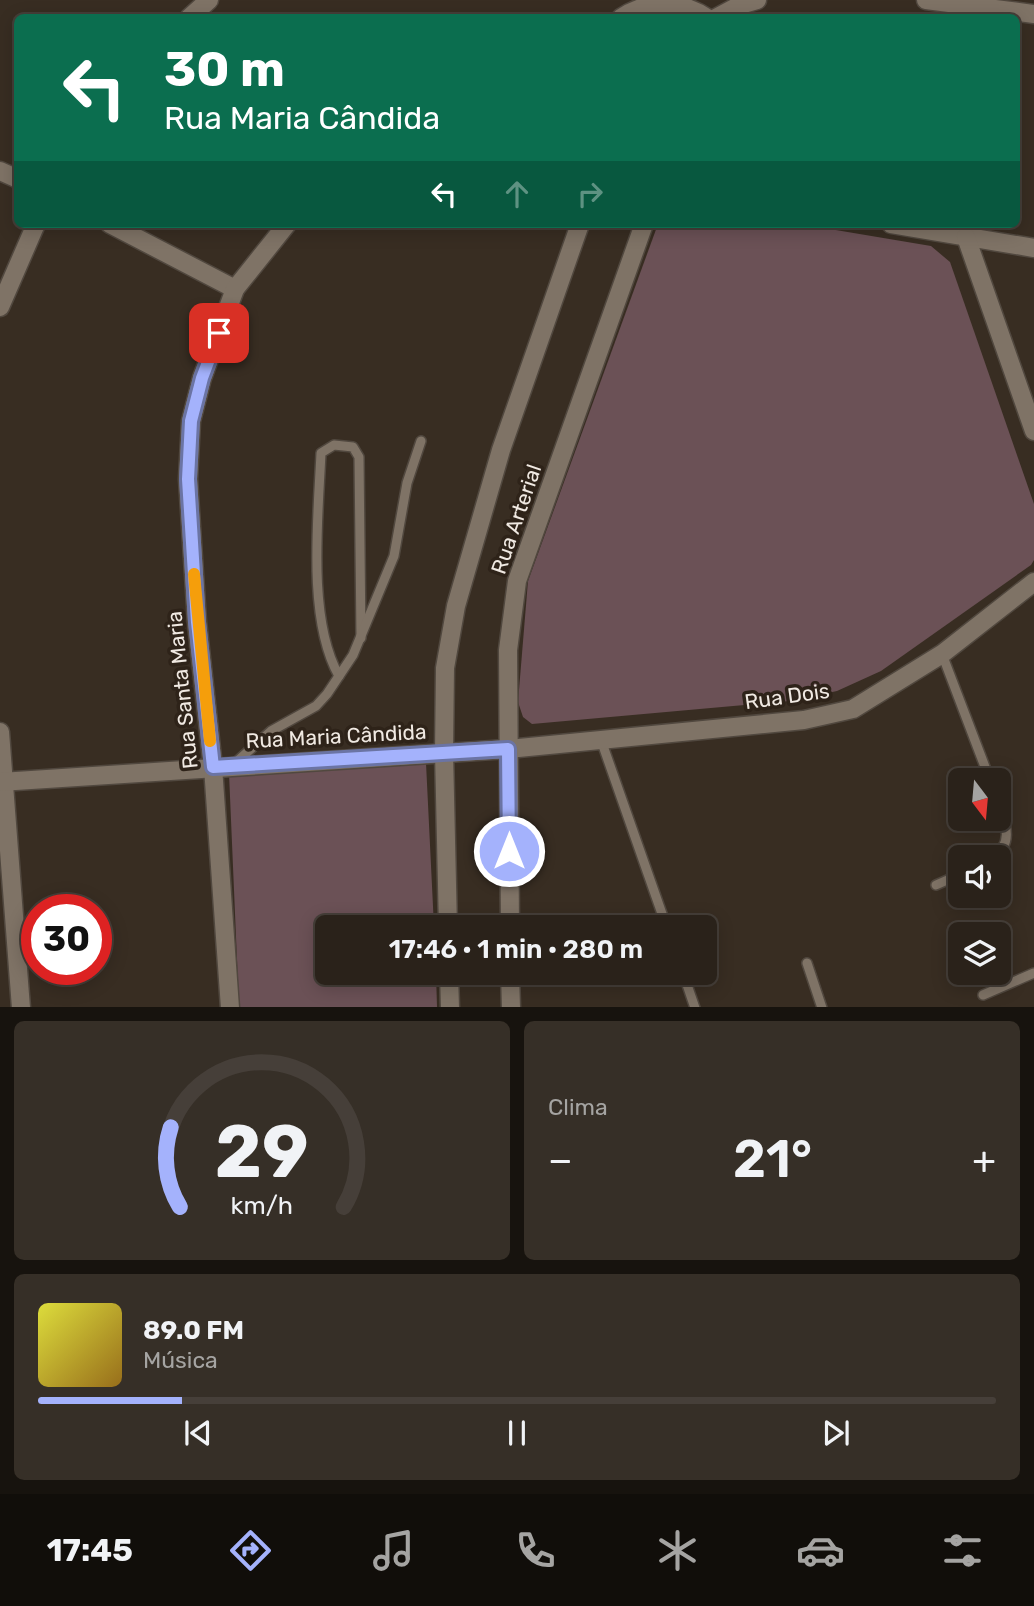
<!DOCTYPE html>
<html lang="pt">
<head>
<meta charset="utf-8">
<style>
	:root { --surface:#2a221a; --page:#362f27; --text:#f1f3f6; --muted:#a5a4a2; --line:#463f39; --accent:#a4b2fc }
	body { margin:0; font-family:Rubik,sans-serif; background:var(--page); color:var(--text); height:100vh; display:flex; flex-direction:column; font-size:26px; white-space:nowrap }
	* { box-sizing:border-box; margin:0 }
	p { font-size:23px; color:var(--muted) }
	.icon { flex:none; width:38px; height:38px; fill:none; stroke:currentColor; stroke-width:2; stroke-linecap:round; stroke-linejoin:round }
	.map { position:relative; height:1007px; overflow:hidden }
	.sheet { display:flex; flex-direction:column; gap:14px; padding:14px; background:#17130e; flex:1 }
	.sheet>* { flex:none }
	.guide { position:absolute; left:14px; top:14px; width:1006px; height:214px; border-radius:10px; box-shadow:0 4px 18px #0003,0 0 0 2px var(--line); background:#0b6e4f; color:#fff; overflow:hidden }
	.needle { width:46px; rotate:164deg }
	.tools { position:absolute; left:948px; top:768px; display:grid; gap:14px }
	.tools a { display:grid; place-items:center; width:63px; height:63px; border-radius:10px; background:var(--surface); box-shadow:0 4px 18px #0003,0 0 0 2px var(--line); font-size:35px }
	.speed { position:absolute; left:21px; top:894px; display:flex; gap:14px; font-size:35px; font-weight:700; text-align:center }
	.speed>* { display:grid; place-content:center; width:91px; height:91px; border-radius:50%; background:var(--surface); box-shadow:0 4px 18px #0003,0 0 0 2px var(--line); line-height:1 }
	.speed .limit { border:10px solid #d22; background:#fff; color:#111 }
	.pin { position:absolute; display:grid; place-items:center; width:60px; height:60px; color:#fff; margin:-30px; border-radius:14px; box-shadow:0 4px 10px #0006 }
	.me { position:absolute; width:77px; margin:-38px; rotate:0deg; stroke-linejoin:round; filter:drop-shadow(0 0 5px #0008) }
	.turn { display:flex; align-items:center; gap:24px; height:147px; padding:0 35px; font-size:32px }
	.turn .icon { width:91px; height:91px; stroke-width:2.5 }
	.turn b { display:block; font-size:49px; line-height:60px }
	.lanes { display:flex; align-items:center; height:66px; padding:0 35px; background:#0003; justify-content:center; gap:35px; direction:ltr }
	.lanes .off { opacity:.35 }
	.big { font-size:52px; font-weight:600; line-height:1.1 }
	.sheet .card { flex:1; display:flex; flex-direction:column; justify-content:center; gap:10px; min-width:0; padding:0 24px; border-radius:10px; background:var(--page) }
	.sheet .dial { align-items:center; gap:0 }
	.dial svg { height:182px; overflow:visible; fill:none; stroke:var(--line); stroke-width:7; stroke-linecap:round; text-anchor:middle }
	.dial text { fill:var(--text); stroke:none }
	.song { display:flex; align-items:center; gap:21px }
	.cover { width:84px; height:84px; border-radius:10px; background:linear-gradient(135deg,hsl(60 70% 55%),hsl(40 70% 35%)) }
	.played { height:7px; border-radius:4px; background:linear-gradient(90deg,var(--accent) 15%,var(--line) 15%) }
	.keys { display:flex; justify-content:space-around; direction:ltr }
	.heat { display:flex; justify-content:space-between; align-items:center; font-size:38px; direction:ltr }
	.sheet .tiles { flex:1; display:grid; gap:14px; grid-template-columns:1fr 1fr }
	.card:last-child { grid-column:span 2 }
	.trip { position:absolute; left:315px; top:915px; width:402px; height:70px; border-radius:10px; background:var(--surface); box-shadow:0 4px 18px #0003,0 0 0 2px var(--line); font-weight:600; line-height:70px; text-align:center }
	.menu { display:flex; height:112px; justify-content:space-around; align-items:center; background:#110e0a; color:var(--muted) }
	.menu .icon { width:49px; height:49px }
	.menu .current { color:var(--accent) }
	.menu b { font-size:32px; color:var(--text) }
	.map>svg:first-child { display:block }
</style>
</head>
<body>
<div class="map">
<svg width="1034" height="1008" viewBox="0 0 1034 1008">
	<rect width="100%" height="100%" fill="#382d22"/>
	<!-- green -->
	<g fill="#6b5156">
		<path d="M 658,224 L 800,224 L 931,246 L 950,262 L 1034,504 L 1034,560 L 1031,565 L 881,671 L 837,691 L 790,701 L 532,724 L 523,717 L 518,702 L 528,581 Z"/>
		<path d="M 426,763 L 434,927 L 327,928 L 327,973 L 436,973 L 437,1007 L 239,1007 L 229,773 Z"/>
	</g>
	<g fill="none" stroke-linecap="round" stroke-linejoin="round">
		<defs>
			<g id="service">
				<path d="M 942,654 L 990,780"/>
				<path d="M 339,676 C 307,620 318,518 321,453 L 334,445 L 353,447 L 359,457 L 361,638"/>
				<path d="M 601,740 L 667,928"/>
				<path d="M 234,764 L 271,731 L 316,706 L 327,694 L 353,655 L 394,556 L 407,483 L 421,441"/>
				<path d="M 992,858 C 1013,845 1007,826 999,806"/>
				<path d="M 936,885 L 961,874"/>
				<path d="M 807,963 L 822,1008"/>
				<path d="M 683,973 L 695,1008"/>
				<path d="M 983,995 L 1034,973"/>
			</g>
			<g id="minor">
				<path d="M 926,0 L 1034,14"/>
				<path d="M 189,18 L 209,0"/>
				<path d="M 621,18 C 647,0 681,0 707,18"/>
				<path d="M 716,18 L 740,5 L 757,0"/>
				<path d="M 0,171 L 18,179"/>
				<path d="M 110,224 L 235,289"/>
				<path d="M 891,224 L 1034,248"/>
				<path d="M 966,237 L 1034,431"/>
				<path d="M 0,307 L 36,224"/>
				<path d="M 0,732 L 21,1008"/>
				<path d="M 0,782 L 508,749 L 804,720 L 853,709 L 942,654 L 1034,582"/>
				<path d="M 448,928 L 444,752 L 445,668 L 456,606 L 501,450 L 580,224"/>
				<path d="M 510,928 L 508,650 L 517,581 L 644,224"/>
				<path d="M 449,973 L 450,1008"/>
				<path d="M 510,973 L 511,1008"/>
				<path d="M 230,1008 L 213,767 L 197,622 L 188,479 L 191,421 L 202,378 L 235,289 L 287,224"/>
			</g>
		</defs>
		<!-- service casing -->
		<use href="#service" stroke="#51483f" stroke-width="12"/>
		<!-- minor casing -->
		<use href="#minor" stroke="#51483f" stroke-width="21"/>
		<!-- service -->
		<use href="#service" stroke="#7f7366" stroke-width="9"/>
		<!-- minor -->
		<use href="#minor" stroke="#7f7366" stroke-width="18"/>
	</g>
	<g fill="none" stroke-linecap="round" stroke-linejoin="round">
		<defs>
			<path id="route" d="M 219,333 L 202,378 L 191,421 L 188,479 L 197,622 L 213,767 L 508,749 L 509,851"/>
		</defs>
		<!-- route casing -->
		<use href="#route" stroke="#6b74a4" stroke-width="18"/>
		<!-- route -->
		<use href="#route" stroke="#a4b2fc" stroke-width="12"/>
		<!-- slow -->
		<path stroke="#f59e0b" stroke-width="12" d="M 194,574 L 210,741"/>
	</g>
	<g text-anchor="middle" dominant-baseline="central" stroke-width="7" stroke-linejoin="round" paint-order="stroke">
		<!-- street labels -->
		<g font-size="21" fill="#f0e9e2" stroke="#2e2319">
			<text transform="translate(516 519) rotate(-71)">Rua Arterial</text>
			<text transform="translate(182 690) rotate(-96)">Rua Santa Maria</text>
			<text transform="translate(787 696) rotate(-8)">Rua Dois</text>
			<text transform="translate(336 736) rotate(-3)">Rua Maria Cândida</text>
		</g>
	</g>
</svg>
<div class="tools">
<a><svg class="needle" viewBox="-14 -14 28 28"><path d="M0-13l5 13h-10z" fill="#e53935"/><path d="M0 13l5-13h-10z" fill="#a5a4a2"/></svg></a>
<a><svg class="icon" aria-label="sound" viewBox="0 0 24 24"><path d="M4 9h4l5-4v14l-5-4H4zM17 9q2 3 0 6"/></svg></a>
<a><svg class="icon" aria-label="layers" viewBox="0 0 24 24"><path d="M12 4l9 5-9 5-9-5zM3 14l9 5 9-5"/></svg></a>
</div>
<div class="speed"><div class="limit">30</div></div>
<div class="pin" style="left:219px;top:333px;background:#d93025"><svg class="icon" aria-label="arrive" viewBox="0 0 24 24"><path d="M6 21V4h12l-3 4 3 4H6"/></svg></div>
<svg class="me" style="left:509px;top:851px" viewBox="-20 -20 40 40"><circle r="17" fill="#a4b2fc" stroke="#fff" stroke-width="3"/><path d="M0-11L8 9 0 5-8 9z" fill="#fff"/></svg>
<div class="trip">17:46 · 1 min · 280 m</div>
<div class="guide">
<div class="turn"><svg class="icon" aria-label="left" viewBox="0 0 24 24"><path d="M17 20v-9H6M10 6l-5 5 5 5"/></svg><div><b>30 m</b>Rua Maria Cândida</div></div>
<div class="lanes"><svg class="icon" aria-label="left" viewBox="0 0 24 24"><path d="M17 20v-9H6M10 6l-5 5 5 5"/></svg><svg class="icon off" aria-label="ahead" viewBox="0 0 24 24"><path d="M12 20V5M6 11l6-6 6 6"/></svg><svg class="icon off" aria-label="right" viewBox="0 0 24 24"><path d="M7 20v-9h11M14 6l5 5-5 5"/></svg></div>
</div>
</div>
<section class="sheet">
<div class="tiles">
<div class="card dial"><svg viewBox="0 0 100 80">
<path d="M14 69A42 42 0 1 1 86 69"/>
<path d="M14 69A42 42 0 0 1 10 34" stroke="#a4b2fc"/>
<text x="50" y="56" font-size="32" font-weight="700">29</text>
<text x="50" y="72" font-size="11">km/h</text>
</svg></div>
<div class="card"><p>Clima</p>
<div class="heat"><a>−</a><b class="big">21°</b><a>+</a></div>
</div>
<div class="card">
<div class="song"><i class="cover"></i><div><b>89.0 FM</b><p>Música</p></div></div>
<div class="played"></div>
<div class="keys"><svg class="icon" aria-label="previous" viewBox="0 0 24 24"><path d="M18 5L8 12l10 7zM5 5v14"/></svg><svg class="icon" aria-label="pause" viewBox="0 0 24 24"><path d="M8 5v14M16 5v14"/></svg><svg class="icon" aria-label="next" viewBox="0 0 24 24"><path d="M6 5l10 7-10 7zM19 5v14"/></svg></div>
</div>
</div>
</section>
<nav class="menu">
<b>17:45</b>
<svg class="icon current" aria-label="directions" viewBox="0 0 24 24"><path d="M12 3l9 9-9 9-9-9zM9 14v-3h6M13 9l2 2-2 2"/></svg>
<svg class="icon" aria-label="music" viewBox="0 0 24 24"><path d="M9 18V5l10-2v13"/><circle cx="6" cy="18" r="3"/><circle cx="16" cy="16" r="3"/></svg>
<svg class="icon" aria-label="phone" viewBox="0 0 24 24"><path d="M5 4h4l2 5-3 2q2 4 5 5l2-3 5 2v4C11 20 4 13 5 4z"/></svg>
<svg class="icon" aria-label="climate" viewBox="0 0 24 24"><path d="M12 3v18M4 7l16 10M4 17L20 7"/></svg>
<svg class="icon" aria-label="car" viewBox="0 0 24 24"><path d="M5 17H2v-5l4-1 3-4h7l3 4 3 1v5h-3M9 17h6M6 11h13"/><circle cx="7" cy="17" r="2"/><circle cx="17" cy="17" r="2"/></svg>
<svg class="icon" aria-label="filters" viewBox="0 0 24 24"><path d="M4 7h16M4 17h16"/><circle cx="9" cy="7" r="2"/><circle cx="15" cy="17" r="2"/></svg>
</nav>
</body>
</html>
